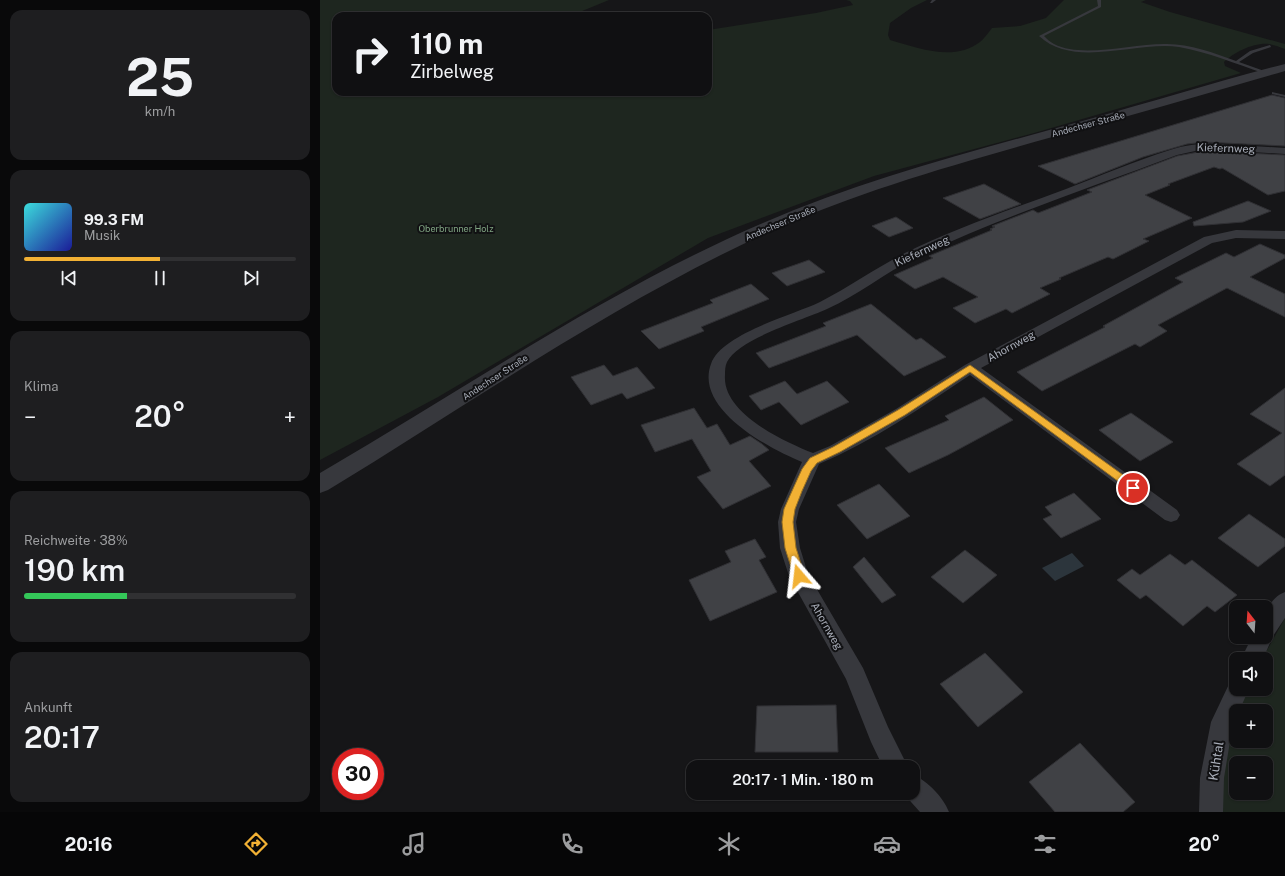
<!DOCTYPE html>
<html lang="de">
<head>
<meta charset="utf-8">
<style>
	:root { --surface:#101012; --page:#1e1e20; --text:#f1f3f6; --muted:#9c9d9f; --line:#303032; --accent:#f2b134 }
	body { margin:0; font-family:"Public Sans",sans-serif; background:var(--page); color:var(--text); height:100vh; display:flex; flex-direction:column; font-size:15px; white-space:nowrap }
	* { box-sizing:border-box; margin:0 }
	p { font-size:13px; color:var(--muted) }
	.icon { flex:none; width:22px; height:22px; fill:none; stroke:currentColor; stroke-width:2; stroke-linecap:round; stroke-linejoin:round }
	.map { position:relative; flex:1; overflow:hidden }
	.details { display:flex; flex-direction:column; gap:10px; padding:10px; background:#09090a; width:320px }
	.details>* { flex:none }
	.guide { position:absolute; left:12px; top:12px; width:380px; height:84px; border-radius:12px; box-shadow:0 1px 3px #0004,0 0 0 1px var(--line); background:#101012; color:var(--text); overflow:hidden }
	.needle { width:26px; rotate:343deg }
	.tools { position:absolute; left:909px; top:600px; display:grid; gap:8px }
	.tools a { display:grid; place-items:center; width:44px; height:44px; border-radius:8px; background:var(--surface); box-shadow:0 1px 3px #0004,0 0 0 1px var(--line); font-size:20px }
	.speed { position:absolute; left:12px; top:748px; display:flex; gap:8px; font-size:20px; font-weight:700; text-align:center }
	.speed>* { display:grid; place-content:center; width:52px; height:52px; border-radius:50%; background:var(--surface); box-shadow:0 1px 3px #0004,0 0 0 1px var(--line); line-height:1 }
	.speed .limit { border:6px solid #d22; background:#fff; color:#111 }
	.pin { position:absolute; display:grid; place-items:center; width:34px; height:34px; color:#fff; margin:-17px; border:2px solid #fff; border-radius:50%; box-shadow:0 1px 4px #0007 }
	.me { position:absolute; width:44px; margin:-22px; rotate:343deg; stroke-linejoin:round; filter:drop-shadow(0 0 3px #0008) }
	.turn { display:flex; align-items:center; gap:14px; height:84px; padding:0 12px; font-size:18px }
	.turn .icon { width:52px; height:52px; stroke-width:2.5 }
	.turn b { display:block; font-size:28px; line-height:34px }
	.big { font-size:30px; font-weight:600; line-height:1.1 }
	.details .tile { flex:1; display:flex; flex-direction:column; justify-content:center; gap:6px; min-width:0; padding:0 14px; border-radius:12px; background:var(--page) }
	.details .dial { align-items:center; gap:0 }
	.dial b { font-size:52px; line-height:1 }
	.song { display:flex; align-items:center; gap:12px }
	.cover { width:48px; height:48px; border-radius:6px; background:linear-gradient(135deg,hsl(180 70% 55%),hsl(240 70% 35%)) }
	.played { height:4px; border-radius:2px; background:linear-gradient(90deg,var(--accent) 50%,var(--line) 50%) }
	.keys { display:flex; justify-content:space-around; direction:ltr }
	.heat { display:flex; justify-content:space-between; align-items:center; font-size:22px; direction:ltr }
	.charge { height:6px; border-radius:3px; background:linear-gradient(90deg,#34c759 38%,var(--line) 0) }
	.trip { position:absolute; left:366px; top:760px; width:234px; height:40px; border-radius:12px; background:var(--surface); box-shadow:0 1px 3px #0004,0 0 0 1px var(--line); font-weight:600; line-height:40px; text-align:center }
	.tabs { display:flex; height:64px; justify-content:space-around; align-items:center; background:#060607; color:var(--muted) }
	.tabs .icon { width:28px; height:28px }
	.tabs .active { color:var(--accent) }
	.tabs b { font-size:18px; color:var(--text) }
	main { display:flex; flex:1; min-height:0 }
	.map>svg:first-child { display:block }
</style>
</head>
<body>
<main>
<section class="details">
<div class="tile dial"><b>25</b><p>km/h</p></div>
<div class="tile">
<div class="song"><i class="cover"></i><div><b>99.3 FM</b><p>Musik</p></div></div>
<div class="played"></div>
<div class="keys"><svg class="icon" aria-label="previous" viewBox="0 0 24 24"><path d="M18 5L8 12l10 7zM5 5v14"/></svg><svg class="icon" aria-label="pause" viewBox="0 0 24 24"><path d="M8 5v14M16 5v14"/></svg><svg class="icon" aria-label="next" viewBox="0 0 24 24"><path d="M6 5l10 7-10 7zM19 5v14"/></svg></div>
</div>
<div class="tile"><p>Klima</p>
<div class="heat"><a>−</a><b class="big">20°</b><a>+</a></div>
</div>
<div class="tile"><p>Reichweite · 38%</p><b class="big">190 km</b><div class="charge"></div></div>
<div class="tile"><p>Ankunft</p><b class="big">20:17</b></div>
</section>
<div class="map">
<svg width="965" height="812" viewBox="0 0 965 812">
	<rect width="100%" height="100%" fill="#161618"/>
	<!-- green -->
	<g fill="#1e261f" fill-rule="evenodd">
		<path d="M 0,0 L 289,0 L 250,16 L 16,16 L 16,92 L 388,92 L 388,30 L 496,13 L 533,5 L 530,1 L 526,0 L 607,0 L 591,8 L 570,23 L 568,35 L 570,40 C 598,48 634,62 660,42 C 664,39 668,33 672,28 L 700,26 L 726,18 L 744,0 L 826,0 L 821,2 L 850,12 L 965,44 L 965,49 C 960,47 954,45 949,44 C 935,42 914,52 904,62 L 905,66 L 921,73 L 714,133 L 554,176 L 388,238 L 118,397 L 0,460 Z"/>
		<path d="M 965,618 L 965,812 L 900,812 L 907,745 L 916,712 L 916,741 L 946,741 L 946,711 L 916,711 L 927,689 L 946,689 L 946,659 L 942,659 ZM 916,763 L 946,763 L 946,793 L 916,793 Z"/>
	</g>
	<!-- water -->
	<path fill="#2c353c" d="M 752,553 L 764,566 L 735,581 L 722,568 Z"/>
	<!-- building -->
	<g fill="#404145" stroke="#303034">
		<path d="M 952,95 L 965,98 L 965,146 L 884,142 L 867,144 L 823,157 L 755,184 L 718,166 Z"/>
		<path d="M 884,151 L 965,155 L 965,191 L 948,195 L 902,168 L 900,169 L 894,167 L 848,184 L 850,185 L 825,195 L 872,218 L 823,239 L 829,241 L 793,259 L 788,257 L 739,278 L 741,279 L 720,288 L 730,294 L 692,313 L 686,309 L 655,323 L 633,308 L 658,297 L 623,277 L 595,289 L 574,275 L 613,258 L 609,256 L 672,230 L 670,229 L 675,227 L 672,226 L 713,210 L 718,213 L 772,192 L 767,190 L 857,156 Z"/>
		<path d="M 664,184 L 701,204 L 660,219 L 623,198 Z"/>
		<path d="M 928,201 L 951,211 L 923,222 L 874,226 L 873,222 Z"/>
		<path d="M 576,217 L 593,228 L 569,237 L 552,226 Z"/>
		<path d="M 940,244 L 965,255 L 965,258 L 930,277 L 965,294 L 965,317 L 907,288 L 838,325 L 847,331 L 820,347 L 815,344 L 722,391 L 697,372 L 785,327 L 783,326 L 863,282 L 855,278 L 906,253 L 914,257 Z"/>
		<path d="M 489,260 L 505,272 L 467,286 L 452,273 Z"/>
		<path d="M 431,284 L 449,299 L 381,327 L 384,331 L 339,349 L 321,331 L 393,303 L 390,300 Z"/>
		<path d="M 551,304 L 596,340 L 601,338 L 626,357 L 584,376 L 537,335 L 449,368 L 436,353 L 506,326 L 503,323 Z"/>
		<path d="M 284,365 L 293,376 L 317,367 L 335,388 L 307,399 L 302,393 L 271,405 L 251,377 Z"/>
		<path d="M 465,381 L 477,394 L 507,381 L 529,402 L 481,425 L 459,402 L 441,410 L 429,396 Z"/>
		<path d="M 965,388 L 965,475 L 950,486 L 917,464 L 962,433 L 930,414 Z"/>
		<path d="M 664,397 L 693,420 L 628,455 L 589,473 L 565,448 L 629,420 L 625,416 Z"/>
		<path d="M 374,408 L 387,428 L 397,424 L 410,445 L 430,436 L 442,444 L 449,450 L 429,461 L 451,486 L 403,509 L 377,477 L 391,471 L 372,439 L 335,452 L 321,425 Z"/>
		<path d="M 811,413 L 853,442 L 820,461 L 779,430 Z"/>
		<path d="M 559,484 L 590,516 L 547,539 L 517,505 Z"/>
		<path d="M 754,493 L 781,519 L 741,538 L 723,519 L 732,515 L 725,507 Z"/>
		<path d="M 929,514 L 965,539 L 965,546 L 938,567 L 898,538 Z"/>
		<path d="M 435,539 L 446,557 L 439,560 L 457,592 L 390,621 L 369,580 L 411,562 L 405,551 Z"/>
		<path d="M 645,550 L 677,575 L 643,603 L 611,577 Z"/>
		<path d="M 850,554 L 865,565 L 872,560 L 917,595 L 895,612 L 887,606 L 863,626 L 826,595 L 820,599 L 797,580 L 812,569 L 820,575 Z"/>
		<path d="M 544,557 L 576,595 L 562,603 L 533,567 Z"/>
		<path d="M 665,653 L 703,692 L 658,727 L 620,684 Z"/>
		<path d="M 516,705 L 518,752 L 435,752 L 437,706 Z"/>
		<path d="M 760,743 L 815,802 L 803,812 L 735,812 L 709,782 Z"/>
	</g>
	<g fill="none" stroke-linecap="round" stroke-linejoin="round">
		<!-- service -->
		<g fill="#37383d" fill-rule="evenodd">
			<path d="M 612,0 L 616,0 L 612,3 L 610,3 Z"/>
			<path d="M 777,0 L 781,0 L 781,7 L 724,36 C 727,39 730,42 734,44 C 763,59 814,43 847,44 C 870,44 894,53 916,61 L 930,51 L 950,45 L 951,47 L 933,53 L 919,62 L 947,72 L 943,73 C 916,64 888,52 859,47 C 816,41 754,69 719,36 L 778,6 Z"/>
			<path d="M 952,92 L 965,95 L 965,97 L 952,94 Z"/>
		</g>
		<!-- minor -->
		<g fill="#37383d" fill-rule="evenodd">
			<path d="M 884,143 L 965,148 L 965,154 L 884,149 L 857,155 C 770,188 680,217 595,258 C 565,273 538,295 507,309 C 483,320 418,339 407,362 C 405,366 405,371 405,375 C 402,413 463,441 493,453 L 510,446 L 576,409 L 645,365 L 884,237 L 916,230 L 965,231 L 965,239 L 916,238 L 892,243 L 661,368 L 857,510 L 860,515 L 857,520 L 851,522 L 845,520 L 650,375 C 601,408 553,441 499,464 L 479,509 L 476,522 L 480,548 L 488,574 L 543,668 L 568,727 L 588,767 L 563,767 L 551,742 L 526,679 L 469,576 L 460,548 L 458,522 L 461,509 L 482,462 C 450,449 374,409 391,364 C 401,334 473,315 500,302 C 529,287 556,268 585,253 C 636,228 692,209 746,189 C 780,176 815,161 850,150 C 861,146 873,145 884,143 Z"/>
			<path d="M 965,592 L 965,618 L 953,636 L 943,659 L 921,659 L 932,637 L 946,637 C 946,619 945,600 965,592 Z"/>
			<path d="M 916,679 L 916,689 L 929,689 L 919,711 L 916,711 L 916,717 L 913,723 L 904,778 L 903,812 L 879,812 L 880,778 L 891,722 L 910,682 Z"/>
			<path d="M 593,775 C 608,781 623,797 629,812 L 600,812 L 583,793 L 593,793 Z"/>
		</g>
		<!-- tertiary -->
		<path fill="#37383d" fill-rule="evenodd" d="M 965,64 L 965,71 C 889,93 813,115 736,136 C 640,163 542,190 451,231 C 295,302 154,401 8,490 L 0,493 L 0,473 C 146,388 287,290 443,223 C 547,178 657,150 766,120 C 832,102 898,81 965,64 Z"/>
	</g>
	<!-- route -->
	<path fill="#f2b134" stroke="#9d7322" d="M 650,365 L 817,485 L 818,488 L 817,490 L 810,490 L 650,372 L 585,415 L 520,452 L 497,463 L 491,471 L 482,491 L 475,509 L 473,522 L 476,548 L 485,576 L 483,580 L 479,581 L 475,580 L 465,548 L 462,522 L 464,509 L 472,491 L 482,469 L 490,458 L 513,447 L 578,410 Z"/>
	<g text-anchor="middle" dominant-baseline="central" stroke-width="4" stroke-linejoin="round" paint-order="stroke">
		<!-- far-street labels -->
		<g font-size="9" fill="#a8adb8" stroke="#111113">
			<text transform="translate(768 124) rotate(-15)">Andechser Straße</text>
			<text transform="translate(460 223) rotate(-23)">Andechser Straße</text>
			<text transform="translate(175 377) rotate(-33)">Andechser Straße</text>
		</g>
		<!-- far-park labels -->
		<g font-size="9" fill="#7fa381" stroke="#111113">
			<text x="136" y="228">Oberbrunner Holz</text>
		</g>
		<!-- street labels -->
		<g font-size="11" fill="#a8adb8" stroke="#111113">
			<text transform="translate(906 148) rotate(2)">Kiefernweg</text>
			<text transform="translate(602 251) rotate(-25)">Kiefernweg</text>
			<text transform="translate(691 346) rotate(-29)">Ahornweg</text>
			<text transform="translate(507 626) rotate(60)">Ahornweg</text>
		</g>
		<!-- near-street labels -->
		<g font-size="13" fill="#a8adb8" stroke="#111113">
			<text transform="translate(896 761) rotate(-81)">Kühtal</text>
		</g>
	</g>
</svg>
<div class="tools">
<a><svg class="needle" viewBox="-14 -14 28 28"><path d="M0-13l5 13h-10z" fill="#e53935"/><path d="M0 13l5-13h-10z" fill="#9c9d9f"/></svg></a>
<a><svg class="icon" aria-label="sound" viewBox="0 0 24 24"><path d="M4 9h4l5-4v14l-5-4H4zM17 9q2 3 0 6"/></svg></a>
<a>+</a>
<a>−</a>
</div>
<div class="speed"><div class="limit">30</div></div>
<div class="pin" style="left:813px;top:488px;background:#d93025"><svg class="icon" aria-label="arrive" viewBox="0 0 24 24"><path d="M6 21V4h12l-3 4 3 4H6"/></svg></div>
<svg class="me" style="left:479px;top:576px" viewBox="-20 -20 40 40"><path d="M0-17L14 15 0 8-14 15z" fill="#f2b134" stroke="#fff" stroke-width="4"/></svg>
<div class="trip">20:17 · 1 Min. · 180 m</div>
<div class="guide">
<div class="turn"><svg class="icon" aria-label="right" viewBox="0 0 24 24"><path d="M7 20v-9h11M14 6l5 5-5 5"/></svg><div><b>110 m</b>Zirbelweg</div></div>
</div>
</div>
</main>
<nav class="tabs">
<b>20:16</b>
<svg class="icon active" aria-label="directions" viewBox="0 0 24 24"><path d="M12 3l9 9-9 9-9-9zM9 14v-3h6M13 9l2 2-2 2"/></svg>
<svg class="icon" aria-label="music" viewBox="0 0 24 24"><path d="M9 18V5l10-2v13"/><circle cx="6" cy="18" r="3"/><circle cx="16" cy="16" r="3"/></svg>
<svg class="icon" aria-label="phone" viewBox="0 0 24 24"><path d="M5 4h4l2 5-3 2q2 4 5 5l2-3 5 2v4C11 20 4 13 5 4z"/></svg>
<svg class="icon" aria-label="climate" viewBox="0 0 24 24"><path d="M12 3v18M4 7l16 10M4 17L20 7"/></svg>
<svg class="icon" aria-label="car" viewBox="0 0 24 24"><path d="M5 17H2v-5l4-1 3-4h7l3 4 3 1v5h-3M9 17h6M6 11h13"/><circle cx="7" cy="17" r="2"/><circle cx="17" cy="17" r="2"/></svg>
<svg class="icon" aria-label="filters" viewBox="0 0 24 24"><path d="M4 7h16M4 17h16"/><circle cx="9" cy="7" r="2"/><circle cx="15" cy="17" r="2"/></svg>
<b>20°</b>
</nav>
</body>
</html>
